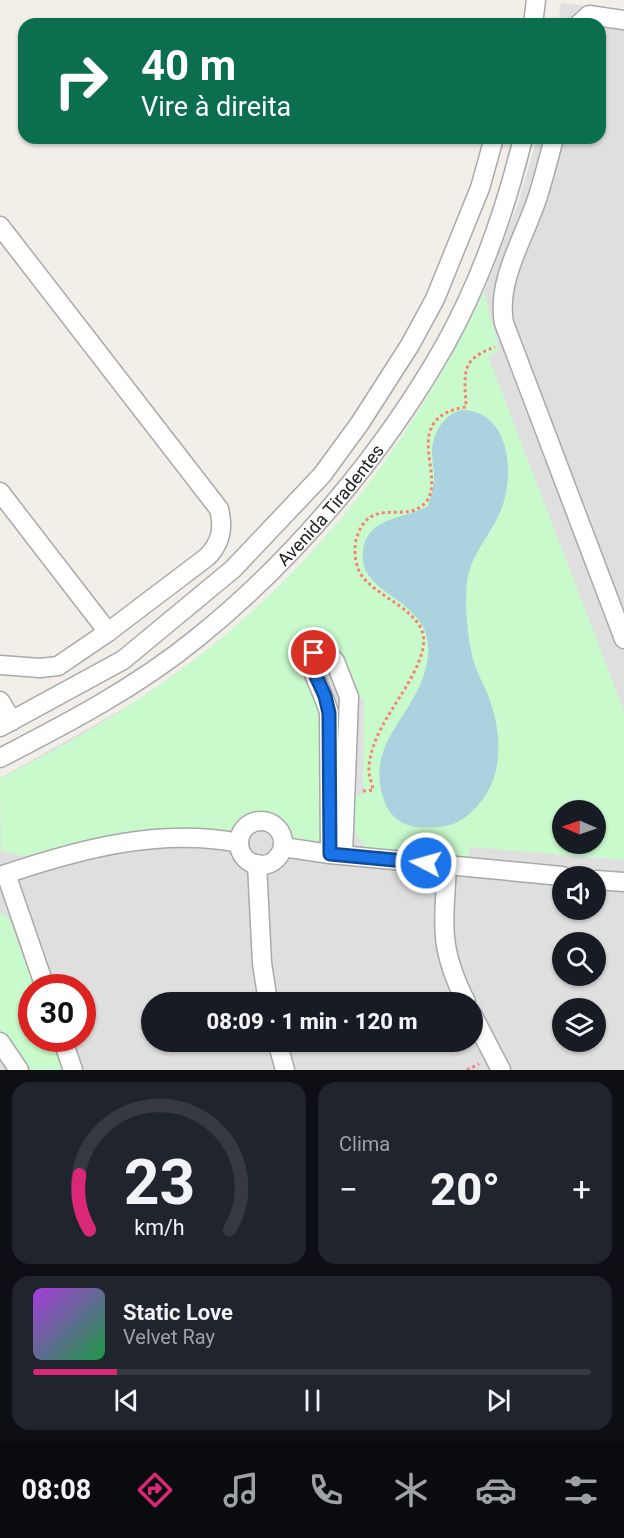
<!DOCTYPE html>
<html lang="pt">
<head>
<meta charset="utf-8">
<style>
	:root { --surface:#171b24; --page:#20242c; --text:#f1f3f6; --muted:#9ea1a6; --line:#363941; --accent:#db2777 }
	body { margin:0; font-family:Roboto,sans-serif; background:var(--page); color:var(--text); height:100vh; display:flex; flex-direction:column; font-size:22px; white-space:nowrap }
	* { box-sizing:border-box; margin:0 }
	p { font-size:20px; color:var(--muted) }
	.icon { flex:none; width:33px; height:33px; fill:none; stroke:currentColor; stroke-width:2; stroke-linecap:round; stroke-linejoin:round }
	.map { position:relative; height:1070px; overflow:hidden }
	.drawer { display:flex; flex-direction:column; gap:12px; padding:12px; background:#0d0f14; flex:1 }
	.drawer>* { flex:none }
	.banner { position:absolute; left:18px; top:18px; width:588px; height:126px; border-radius:18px; box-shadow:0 2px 4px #0004; background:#0b6e4f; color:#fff; overflow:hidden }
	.needle { width:39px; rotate:272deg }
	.controls { position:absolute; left:552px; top:800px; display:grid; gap:12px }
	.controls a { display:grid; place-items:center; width:54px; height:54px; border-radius:50%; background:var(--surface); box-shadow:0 2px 4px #0004; font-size:30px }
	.speed { position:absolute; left:18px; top:974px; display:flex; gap:12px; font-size:30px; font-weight:700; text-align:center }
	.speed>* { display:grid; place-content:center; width:78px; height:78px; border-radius:50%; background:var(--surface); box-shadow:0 2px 4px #0004; line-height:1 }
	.speed .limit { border:9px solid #d22; background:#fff; color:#111 }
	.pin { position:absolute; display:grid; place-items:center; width:51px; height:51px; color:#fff; margin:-26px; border:3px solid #fff; border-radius:50%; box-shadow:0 2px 6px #0007 }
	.me { position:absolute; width:66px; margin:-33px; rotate:276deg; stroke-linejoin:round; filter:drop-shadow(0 0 4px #0008) }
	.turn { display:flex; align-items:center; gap:21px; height:126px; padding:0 24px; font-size:27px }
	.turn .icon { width:78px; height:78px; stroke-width:2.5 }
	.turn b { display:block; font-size:42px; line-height:51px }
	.big { font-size:45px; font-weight:800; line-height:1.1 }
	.drawer .widget { flex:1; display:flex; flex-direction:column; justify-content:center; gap:9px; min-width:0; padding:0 21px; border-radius:18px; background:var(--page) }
	.drawer .dial { align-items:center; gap:0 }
	.dial svg { height:156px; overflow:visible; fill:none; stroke:var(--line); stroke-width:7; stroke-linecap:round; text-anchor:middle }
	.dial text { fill:var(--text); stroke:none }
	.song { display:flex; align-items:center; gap:18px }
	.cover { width:72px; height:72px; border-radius:9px; background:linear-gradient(135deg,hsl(280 70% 55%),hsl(140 70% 35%)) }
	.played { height:6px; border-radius:3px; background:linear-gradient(90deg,var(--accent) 15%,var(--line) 15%) }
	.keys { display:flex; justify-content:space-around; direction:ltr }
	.heat { display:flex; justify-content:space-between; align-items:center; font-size:33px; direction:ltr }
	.drawer .tiles { flex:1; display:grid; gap:12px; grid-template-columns:1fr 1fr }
	.widget:last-child { grid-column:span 2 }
	.trip { position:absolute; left:141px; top:992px; width:342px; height:60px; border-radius:30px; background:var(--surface); box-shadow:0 2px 4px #0004; font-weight:800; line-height:60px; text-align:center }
	.dock { display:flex; height:96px; justify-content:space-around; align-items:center; background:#090b0e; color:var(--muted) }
	.dock .icon { width:42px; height:42px }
	.dock .selected { color:var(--accent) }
	.dock b { font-size:27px; color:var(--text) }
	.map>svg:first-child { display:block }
</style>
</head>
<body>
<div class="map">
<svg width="624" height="1070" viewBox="0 0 624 1070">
	<rect width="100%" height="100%" fill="#f2efe9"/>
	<!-- residential -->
	<path fill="#e0dfdf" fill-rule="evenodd" d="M 561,3 L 624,11 L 624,1070 L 0,1070 L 0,778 L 137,701 L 222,640 L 293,573 L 358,500 L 387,461 L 439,379 L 484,292 L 519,200 L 537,138 L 600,138 L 600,24 L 558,24 ZM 562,810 L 596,810 L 596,843 L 562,843 ZM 562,876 L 596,876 L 596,909 L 562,909 ZM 562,942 L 596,942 L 596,975 L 562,975 ZM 32,987 L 82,987 L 82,1038 L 32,1038 ZM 152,1002 L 472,1002 L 472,1041 L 152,1041 ZM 562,1008 L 596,1008 L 596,1041 L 562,1041 Z"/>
	<!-- park -->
	<g fill="#c8facc" fill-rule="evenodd">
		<path d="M 484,292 L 499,350 L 488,356 L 624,711 L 624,860 L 471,847 L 467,860 L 367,850 L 356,834 L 353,795 L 363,795 L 364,699 L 359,697 C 352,676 334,651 312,644 C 286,667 306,679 317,699 C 320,705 321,712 323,718 L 325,839 L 318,844 L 294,841 C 282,812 247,807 228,832 L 70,846 L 24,856 L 1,850 L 0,778 C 228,667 373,521 484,292 ZM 562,810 L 596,810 L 596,843 L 562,843 Z"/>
		<path d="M 0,912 L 9,918 L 34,987 L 32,987 L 32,1038 L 52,1038 L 63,1070 L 28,1070 L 0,1030 Z"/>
	</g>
	<!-- water -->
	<path fill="#aad3df" d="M 463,410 C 511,412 515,475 501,510 C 492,532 475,550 469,572 C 466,583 466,594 466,605 C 467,622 468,638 472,655 C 475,670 484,684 489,698 C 502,732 504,776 479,804 C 459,827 446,828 417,827 C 403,826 390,816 385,803 C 362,744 415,717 426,667 C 444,593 350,602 364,545 C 371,517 407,518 428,506 C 431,496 434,487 434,477 C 434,469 432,461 432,453 C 432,434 444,413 463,410 Z"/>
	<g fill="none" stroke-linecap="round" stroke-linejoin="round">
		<defs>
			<g id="minor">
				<path d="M 533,24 L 536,0"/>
				<path d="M 579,24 L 589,15 L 624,20"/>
				<path d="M 554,138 C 549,157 544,177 538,196 C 525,237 496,280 504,323 L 624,639"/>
				<path d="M 0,226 L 219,509 C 224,528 221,543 207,557 L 108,632 L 58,666 L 40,668 L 0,665"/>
				<path d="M 0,492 L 108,632"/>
				<path d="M 0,701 L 12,721"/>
				<path d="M 0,727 L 123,660 L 233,569 L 322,475 L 360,423 L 410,345 L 435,299 L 480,188 L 494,138"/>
				<path id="s1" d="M 0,758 C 68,723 137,687 197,638 C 293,561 384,453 445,345 C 480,282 506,208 523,138"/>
				<circle cx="261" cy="843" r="22"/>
				<path d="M 283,847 L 330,854 L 562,876"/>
				<path d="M 330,854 L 329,713 C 325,695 310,672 310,657 L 318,652 L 329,656 L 335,661 L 349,697 L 343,855"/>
				<path d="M 257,864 L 262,963 L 268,1002"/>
				<path d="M 447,865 C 444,926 438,946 466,1002"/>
				<path d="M 6,874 L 45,987"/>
				<path d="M 0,876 C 76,850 159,827 239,843"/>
				<path d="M 596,880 L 624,882"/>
				<path d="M 472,1014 L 501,1070"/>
				<path d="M 62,1038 L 73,1070"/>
				<path d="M 277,1041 L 285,1070"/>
				<path d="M 0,1042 L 19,1070"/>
			</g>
		</defs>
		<!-- minor casing -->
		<use href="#minor" stroke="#a9a9a9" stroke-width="21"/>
		<!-- path -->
		<g stroke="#fa8072" stroke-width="3" stroke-dasharray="3 3" stroke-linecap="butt">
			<path d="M 363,791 L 373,790 C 372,783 368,775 369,768 C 371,725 414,689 423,648 C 431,610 373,599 359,571 C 355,562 354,550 356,540 C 369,493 406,526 426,502 C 447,476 398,418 466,407 C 465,373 459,360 495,347"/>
			<path d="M 467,1070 L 479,1064"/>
		</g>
		<!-- minor -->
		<use href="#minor" stroke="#fff" stroke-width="18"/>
	</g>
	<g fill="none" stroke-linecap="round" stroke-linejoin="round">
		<defs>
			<path id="route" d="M 314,653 L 310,663 L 325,696 L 329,713 L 330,854 L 426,863"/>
		</defs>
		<!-- route casing -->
		<use href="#route" stroke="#114b97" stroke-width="15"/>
		<!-- route -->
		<use href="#route" stroke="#1a73e8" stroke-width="10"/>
	</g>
	<g text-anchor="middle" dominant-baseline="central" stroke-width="5" stroke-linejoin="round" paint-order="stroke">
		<!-- street labels -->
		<g font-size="18" fill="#222" stroke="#fff">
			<text stroke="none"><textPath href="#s1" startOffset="420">Avenida Tiradentes</textPath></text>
		</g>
	</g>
</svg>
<div class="controls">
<a><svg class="needle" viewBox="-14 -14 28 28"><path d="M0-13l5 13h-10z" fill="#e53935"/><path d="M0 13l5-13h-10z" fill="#9ea1a6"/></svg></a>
<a><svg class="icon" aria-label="sound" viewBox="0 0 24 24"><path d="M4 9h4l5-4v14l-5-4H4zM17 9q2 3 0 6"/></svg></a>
<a><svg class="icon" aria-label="search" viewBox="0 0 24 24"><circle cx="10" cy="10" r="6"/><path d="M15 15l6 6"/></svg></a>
<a><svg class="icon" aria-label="layers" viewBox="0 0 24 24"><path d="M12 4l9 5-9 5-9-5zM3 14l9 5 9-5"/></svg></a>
</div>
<div class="speed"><div class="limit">30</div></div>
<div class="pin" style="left:314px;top:653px;background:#d93025"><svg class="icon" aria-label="arrive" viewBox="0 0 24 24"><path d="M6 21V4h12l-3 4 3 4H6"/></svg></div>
<svg class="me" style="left:426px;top:863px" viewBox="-20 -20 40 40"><circle r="17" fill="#1a73e8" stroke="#fff" stroke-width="3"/><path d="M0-11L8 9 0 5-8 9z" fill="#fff"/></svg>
<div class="trip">08:09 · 1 min · 120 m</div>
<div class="banner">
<div class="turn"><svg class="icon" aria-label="right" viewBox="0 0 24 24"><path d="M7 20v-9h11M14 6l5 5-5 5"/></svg><div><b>40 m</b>Vire à direita</div></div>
</div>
</div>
<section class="drawer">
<div class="tiles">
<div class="widget dial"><svg viewBox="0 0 100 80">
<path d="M14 69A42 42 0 1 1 86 69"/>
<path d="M14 69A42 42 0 0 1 9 41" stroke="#db2777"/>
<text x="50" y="56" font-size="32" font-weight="700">23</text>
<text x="50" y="72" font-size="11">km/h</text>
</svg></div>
<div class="widget"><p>Clima</p>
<div class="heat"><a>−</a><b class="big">20°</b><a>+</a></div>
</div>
<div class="widget">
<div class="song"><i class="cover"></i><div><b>Static Love</b><p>Velvet Ray</p></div></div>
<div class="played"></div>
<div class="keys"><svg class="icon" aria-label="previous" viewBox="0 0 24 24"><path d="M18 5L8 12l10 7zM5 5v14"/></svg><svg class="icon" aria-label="pause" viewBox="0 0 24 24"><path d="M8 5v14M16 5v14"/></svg><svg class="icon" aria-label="next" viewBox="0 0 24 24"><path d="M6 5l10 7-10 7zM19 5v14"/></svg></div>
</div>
</div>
</section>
<nav class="dock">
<b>08:08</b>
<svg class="icon selected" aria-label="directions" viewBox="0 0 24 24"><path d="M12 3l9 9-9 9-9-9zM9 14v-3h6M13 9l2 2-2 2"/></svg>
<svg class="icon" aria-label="music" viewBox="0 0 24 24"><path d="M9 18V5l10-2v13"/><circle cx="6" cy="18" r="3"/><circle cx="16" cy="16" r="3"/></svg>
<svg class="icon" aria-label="phone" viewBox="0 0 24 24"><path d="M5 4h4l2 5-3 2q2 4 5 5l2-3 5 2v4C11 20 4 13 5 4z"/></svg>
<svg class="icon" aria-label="climate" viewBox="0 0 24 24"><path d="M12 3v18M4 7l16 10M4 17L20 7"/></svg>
<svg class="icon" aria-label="car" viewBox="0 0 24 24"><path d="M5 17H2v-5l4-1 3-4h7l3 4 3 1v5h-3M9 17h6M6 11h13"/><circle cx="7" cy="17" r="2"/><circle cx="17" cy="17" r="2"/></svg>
<svg class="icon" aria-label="filters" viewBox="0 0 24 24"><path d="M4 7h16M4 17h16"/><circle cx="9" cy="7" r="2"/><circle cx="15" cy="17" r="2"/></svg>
</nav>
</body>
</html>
